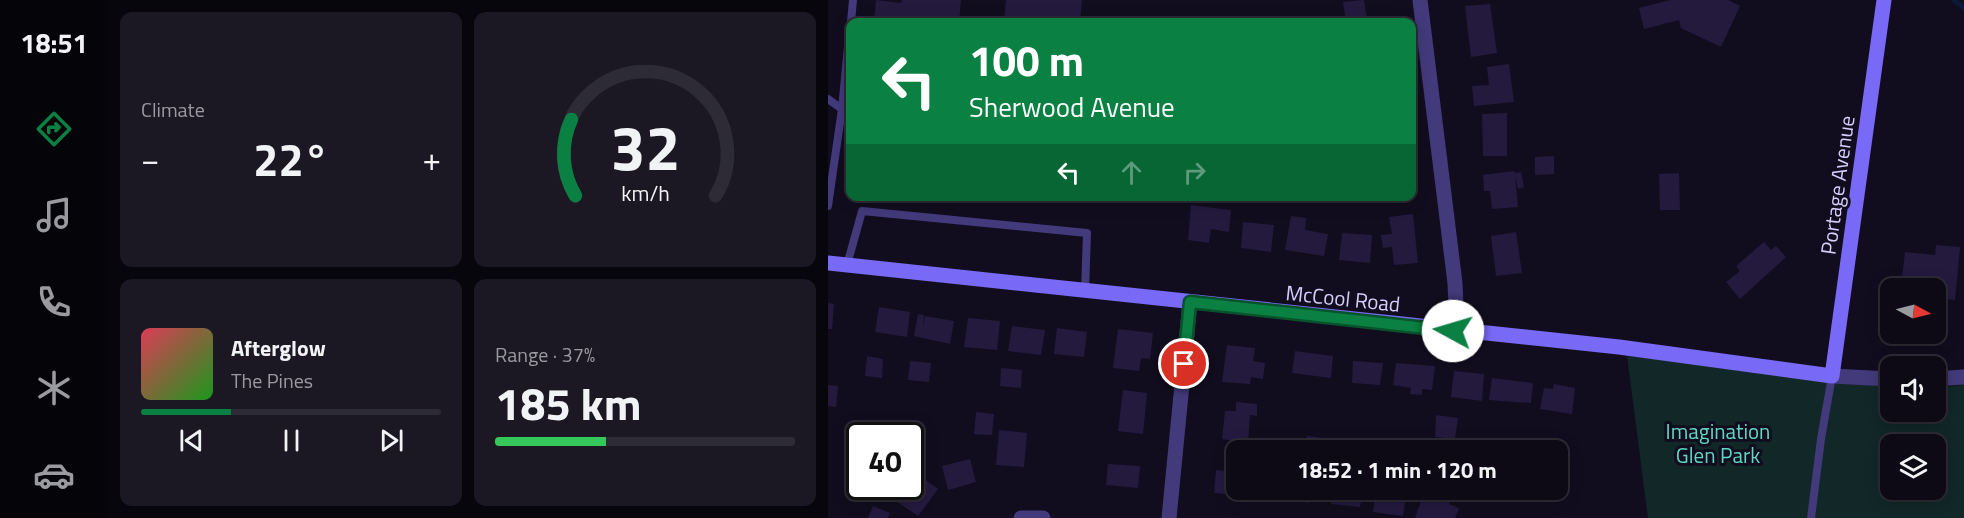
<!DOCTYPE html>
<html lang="en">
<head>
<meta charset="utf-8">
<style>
	:root { --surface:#0d0a16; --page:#1b1823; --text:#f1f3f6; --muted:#9a9aa1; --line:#2d2b35; --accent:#0b8043 }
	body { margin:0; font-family:"Titillium Web",sans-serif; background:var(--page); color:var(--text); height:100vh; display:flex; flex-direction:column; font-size:22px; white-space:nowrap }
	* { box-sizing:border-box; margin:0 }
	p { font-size:20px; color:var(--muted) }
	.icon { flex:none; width:33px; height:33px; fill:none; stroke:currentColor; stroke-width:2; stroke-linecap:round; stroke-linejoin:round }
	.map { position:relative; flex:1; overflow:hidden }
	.side { display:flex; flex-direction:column; gap:12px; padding:12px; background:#07060c; width:720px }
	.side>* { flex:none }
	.top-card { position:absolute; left:18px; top:18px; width:570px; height:183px; border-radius:12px; box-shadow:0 3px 15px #0003,0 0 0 2px var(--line); background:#0b8043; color:#fff; overflow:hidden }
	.needle { width:39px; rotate:97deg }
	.fabs { position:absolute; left:1052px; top:278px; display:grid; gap:12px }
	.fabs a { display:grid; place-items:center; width:66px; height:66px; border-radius:12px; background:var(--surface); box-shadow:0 3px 15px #0003,0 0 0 2px var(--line); font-size:30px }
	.speed { position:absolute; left:18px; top:422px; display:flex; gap:12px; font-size:30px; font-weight:700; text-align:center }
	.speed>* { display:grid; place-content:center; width:78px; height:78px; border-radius:50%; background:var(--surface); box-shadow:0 3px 15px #0003,0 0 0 2px var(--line); line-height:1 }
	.speed .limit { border:3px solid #111; border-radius:9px; background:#fff; color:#111 }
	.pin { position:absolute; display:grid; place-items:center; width:51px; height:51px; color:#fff; margin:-26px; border:3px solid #fff; border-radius:50%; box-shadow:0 2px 6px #0007 }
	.me { position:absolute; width:66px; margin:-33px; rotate:276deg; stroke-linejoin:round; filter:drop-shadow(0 0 4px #0008) }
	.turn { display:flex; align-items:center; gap:21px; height:126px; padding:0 24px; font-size:27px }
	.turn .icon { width:78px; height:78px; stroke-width:2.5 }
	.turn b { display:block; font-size:42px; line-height:51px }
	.lanes { display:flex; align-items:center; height:57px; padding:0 24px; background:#0003; justify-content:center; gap:30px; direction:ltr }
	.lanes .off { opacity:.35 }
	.big { font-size:45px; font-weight:700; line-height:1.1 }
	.side .tile { flex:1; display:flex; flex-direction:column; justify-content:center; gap:9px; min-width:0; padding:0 21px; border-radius:12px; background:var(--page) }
	.side .dial { align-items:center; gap:0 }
	.dial svg { height:156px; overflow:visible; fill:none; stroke:var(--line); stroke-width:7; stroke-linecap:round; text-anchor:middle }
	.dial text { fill:var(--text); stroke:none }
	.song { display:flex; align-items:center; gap:18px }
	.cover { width:72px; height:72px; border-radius:9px; background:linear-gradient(135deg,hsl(350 70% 55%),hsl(120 70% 35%)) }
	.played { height:6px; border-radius:3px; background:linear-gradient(90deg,var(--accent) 30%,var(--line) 30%) }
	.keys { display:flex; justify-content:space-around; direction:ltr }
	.heat { display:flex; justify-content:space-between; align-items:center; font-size:33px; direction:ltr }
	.charge { height:9px; border-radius:4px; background:linear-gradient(90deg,#34c759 37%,var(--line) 0) }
	.side .tiles { flex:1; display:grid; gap:12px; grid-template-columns:repeat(2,1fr) }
	.trip { position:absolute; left:398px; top:440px; width:342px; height:60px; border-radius:12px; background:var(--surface); box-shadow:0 3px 15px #0003,0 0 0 2px var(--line); font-weight:700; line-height:60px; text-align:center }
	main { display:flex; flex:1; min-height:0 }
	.menu { display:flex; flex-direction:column; width:108px; justify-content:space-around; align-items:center; background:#050409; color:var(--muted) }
	.menu .icon { width:42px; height:42px }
	.menu .current { color:var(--accent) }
	.menu b { font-size:27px; color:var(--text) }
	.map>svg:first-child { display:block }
</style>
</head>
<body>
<main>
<nav class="menu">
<b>18:51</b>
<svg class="icon current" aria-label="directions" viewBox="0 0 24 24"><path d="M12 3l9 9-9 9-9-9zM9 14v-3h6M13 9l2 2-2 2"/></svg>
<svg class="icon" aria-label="music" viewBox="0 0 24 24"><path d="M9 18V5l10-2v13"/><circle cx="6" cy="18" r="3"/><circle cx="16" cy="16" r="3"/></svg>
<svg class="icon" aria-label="phone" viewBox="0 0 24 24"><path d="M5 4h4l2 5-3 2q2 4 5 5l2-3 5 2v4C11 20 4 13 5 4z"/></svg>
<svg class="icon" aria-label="climate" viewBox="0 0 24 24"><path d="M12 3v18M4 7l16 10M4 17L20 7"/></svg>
<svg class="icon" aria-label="car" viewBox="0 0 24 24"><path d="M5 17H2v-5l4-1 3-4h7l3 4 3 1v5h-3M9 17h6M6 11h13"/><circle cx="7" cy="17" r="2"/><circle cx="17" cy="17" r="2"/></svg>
</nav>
<section class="side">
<div class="tiles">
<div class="tile"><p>Climate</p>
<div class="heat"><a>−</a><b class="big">22°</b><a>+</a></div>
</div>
<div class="tile dial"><svg viewBox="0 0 100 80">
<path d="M14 69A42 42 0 1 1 86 69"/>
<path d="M14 69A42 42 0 0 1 12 30" stroke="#0b8043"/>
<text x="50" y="56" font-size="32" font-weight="700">32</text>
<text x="50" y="72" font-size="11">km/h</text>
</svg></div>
<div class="tile">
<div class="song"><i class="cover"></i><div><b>Afterglow</b><p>The Pines</p></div></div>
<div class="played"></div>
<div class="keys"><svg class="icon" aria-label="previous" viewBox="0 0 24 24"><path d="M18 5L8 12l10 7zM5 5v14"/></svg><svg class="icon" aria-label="pause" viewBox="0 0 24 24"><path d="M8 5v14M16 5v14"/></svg><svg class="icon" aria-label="next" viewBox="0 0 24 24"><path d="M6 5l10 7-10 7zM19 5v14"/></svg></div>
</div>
<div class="tile"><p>Range · 37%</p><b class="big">185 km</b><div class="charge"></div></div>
</div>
</section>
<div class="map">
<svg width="1136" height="518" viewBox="0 0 1136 518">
	<rect width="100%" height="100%" fill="#110d1e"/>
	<!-- green -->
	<path fill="#112728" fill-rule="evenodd" d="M 799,356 L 1062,385 L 1062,411 L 1107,411 L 1107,388 L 1136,385 L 1136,518 L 820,518 ZM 1062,444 L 1107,444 L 1107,489 L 1062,489 Z"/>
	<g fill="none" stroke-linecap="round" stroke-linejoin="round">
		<!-- stream -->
		<path stroke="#0b1839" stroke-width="5" d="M 1126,0 L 1136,8"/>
	</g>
	<!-- building -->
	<g fill="#241a3e">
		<path d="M 48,0 L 73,3 L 74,0 L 133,0 L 131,22 L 46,22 Z"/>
		<path d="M 178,0 L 254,0 L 252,22 L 176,22 Z"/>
		<path d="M 536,0 L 539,19 L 555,17 L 555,22 L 518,22 L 515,2 Z"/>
		<path d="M 842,0 L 900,0 L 912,6 L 893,47 L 853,28 L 851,20 L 816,29 L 811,8 Z"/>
		<path d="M 662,4 L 669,53 L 643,57 L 637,6 Z"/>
		<path d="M 681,64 L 686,102 L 646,106 L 644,86 L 661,85 L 659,67 Z"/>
		<path d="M 679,113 L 679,156 L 655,156 L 654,114 Z"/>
		<path d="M 726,156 L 726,174 L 707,175 L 707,157 Z"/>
		<path d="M 686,171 L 687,173 L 693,172 L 696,187 L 690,189 L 687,176 L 690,207 L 664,209 L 662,191 L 656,191 L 655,175 Z"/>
		<path d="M 851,173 L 852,210 L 832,210 L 831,174 Z"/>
		<path d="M 363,205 L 403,210 L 401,232 L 383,229 L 381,243 L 360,240 Z"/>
		<path d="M 585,214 L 590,263 L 566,265 L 564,247 L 555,248 L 553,235 L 564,234 L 561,217 Z"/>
		<path d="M 463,216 L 478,218 L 477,230 L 500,234 L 496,256 L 457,250 Z"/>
		<path d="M 415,222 L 446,225 L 443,252 L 413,248 Z"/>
		<path d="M 688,232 L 694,273 L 668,276 L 663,236 Z"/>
		<path d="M 514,233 L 544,235 L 542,263 L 511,260 Z"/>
		<path d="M 936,242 L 943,250 L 948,246 L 958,257 L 912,299 L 898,282 L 912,271 L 908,266 Z"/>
		<path d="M 1108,245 L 1132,247 L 1127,300 L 1107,298 L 1107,288 L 1073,286 L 1077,252 L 1107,255 Z"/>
		<path d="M 0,303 L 6,304 L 4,329 L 0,329 Z"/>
		<path d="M 51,307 L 82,312 L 79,337 L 47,332 Z"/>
		<path d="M 90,314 L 96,315 L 95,327 L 97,316 L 126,321 L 122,344 L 86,336 Z"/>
		<path d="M 140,318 L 172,321 L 169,350 L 136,347 Z"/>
		<path d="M 184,326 L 217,330 L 213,355 L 180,351 Z"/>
		<path d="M 229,328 L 259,332 L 256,357 L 226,354 Z"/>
		<path d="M 290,329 L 325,333 L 322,359 L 313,358 L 311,371 L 285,368 Z"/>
		<path d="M 399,345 L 427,348 L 425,361 L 437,363 L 435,379 L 423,377 L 422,384 L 394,382 Z"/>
		<path d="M 467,351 L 505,356 L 503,378 L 464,373 Z"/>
		<path d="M 39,356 L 55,359 L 54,378 L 37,376 Z"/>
		<path d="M 82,361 L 103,363 L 101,382 L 80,380 Z"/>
		<path d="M 525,361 L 555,363 L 552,385 L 524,383 Z"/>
		<path d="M 568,363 L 607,366 L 604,390 L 594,389 L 594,395 L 582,394 L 583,388 L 565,385 Z"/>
		<path d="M 173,368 L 194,370 L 193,388 L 172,386 Z"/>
		<path d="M 626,371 L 656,374 L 654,401 L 623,397 Z"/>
		<path d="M 664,378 L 705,383 L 703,403 L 661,400 Z"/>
		<path d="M 726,384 L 747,388 L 744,414 L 712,409 L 716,388 L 725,389 Z"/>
		<path d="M 0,385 L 10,386 L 8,407 L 0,406 Z"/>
		<path d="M 295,390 L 319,393 L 315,434 L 290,431 Z"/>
		<path d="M 408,402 L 429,404 L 429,416 L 422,415 L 420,443 L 394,439 L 397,411 L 408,411 Z"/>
		<path d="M 148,412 L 166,414 L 164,435 L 146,434 Z"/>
		<path d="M 608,415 L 630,418 L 627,439 L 607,437 Z"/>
		<path d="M 171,430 L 199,433 L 196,467 L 168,465 Z"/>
		<path d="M 479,436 L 496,438 L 495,450 L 478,450 Z"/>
		<path d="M 501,439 L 521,441 L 521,450 L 500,450 Z"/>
		<path d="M 569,446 L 590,449 L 590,450 L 568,450 Z"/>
		<path d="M 142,459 L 148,482 L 120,490 L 114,466 Z"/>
		<path d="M 280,464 L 312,466 L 310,488 L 278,485 Z"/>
		<path d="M 82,469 L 110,489 L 90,516 L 68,501 L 75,493 L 64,486 L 82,486 Z"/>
		<path d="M 388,470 L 408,472 L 408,489 L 436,489 L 435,497 L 386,493 Z"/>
		<path d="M 450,489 L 484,489 L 481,503 L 449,498 Z"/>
		<path d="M 505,489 L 535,489 L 532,507 L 503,504 Z"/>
		<path d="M 548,489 L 579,489 L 575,516 L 545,512 Z"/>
		<path d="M 606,489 L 628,489 L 621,504 L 631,508 L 627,518 L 587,518 L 596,493 L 603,496 Z"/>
		<path d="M 45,506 L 62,513 L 60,518 L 40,518 Z"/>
	</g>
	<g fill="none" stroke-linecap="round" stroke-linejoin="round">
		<!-- lane -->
		<g stroke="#423a7b" stroke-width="8">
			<path d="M 23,22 L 25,0"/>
			<path d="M 0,99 L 14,109"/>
			<path d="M 0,206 L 14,109 L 22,25"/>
			<path d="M 19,265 L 34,211 L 259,233 L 257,291"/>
			<path d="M 983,518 L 993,439 L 1004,376"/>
		</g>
		<!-- street -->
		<g stroke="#423a7b" stroke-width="15">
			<path d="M 592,0 L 627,283 L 628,308 L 625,331"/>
			<path d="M 1004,376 L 1062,379"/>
			<path d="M 1107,379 L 1136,377"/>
			<path d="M 193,518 L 215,518"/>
			<path d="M 341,518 L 362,302"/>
		</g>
		<!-- secondary -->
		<path stroke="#7869f7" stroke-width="15" d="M 0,263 L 791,347 L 1004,376 L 1056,0"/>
	</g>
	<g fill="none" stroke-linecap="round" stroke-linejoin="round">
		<defs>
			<path id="route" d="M 356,364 L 362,302 L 625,331"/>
		</defs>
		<!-- route casing -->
		<use href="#route" stroke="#07532c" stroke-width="15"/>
		<!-- route -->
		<use href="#route" stroke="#0b8043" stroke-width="10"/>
	</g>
	<g text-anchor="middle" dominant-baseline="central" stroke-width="6" stroke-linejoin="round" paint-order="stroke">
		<!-- street labels -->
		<g font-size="21" fill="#d6cdfc" stroke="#110d1e">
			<text transform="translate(1009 185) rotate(-82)">Portage Avenue</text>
			<text transform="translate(515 298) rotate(6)">McCool Road</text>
		</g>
		<!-- park labels -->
		<g font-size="21" fill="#5dd8c3" stroke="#110d1e">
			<text x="890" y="431">Imagination<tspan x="890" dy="24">Glen Park</tspan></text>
		</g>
	</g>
</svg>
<div class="fabs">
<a><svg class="needle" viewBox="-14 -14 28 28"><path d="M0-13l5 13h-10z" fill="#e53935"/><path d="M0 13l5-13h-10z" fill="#9a9aa1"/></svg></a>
<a><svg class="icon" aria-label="sound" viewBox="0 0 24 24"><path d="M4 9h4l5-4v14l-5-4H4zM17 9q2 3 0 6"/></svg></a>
<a><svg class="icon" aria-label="layers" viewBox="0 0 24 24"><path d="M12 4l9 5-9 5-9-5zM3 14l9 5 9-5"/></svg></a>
</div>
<div class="speed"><div class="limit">40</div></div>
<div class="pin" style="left:356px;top:364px;background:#d93025"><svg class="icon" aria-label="arrive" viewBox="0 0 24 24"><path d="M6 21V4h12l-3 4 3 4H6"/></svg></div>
<svg class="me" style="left:625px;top:331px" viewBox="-20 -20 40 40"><circle r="19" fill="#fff"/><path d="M0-13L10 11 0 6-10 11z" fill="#0b8043"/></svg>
<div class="trip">18:52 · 1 min · 120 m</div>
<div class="top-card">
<div class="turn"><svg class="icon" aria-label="left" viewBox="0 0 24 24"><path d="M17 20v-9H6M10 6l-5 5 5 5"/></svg><div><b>100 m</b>Sherwood Avenue</div></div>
<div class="lanes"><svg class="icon" aria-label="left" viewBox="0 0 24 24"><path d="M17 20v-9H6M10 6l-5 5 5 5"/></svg><svg class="icon off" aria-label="ahead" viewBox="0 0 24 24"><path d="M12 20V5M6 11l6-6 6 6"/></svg><svg class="icon off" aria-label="right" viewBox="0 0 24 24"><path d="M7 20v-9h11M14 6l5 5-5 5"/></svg></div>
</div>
</div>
</main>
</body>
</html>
